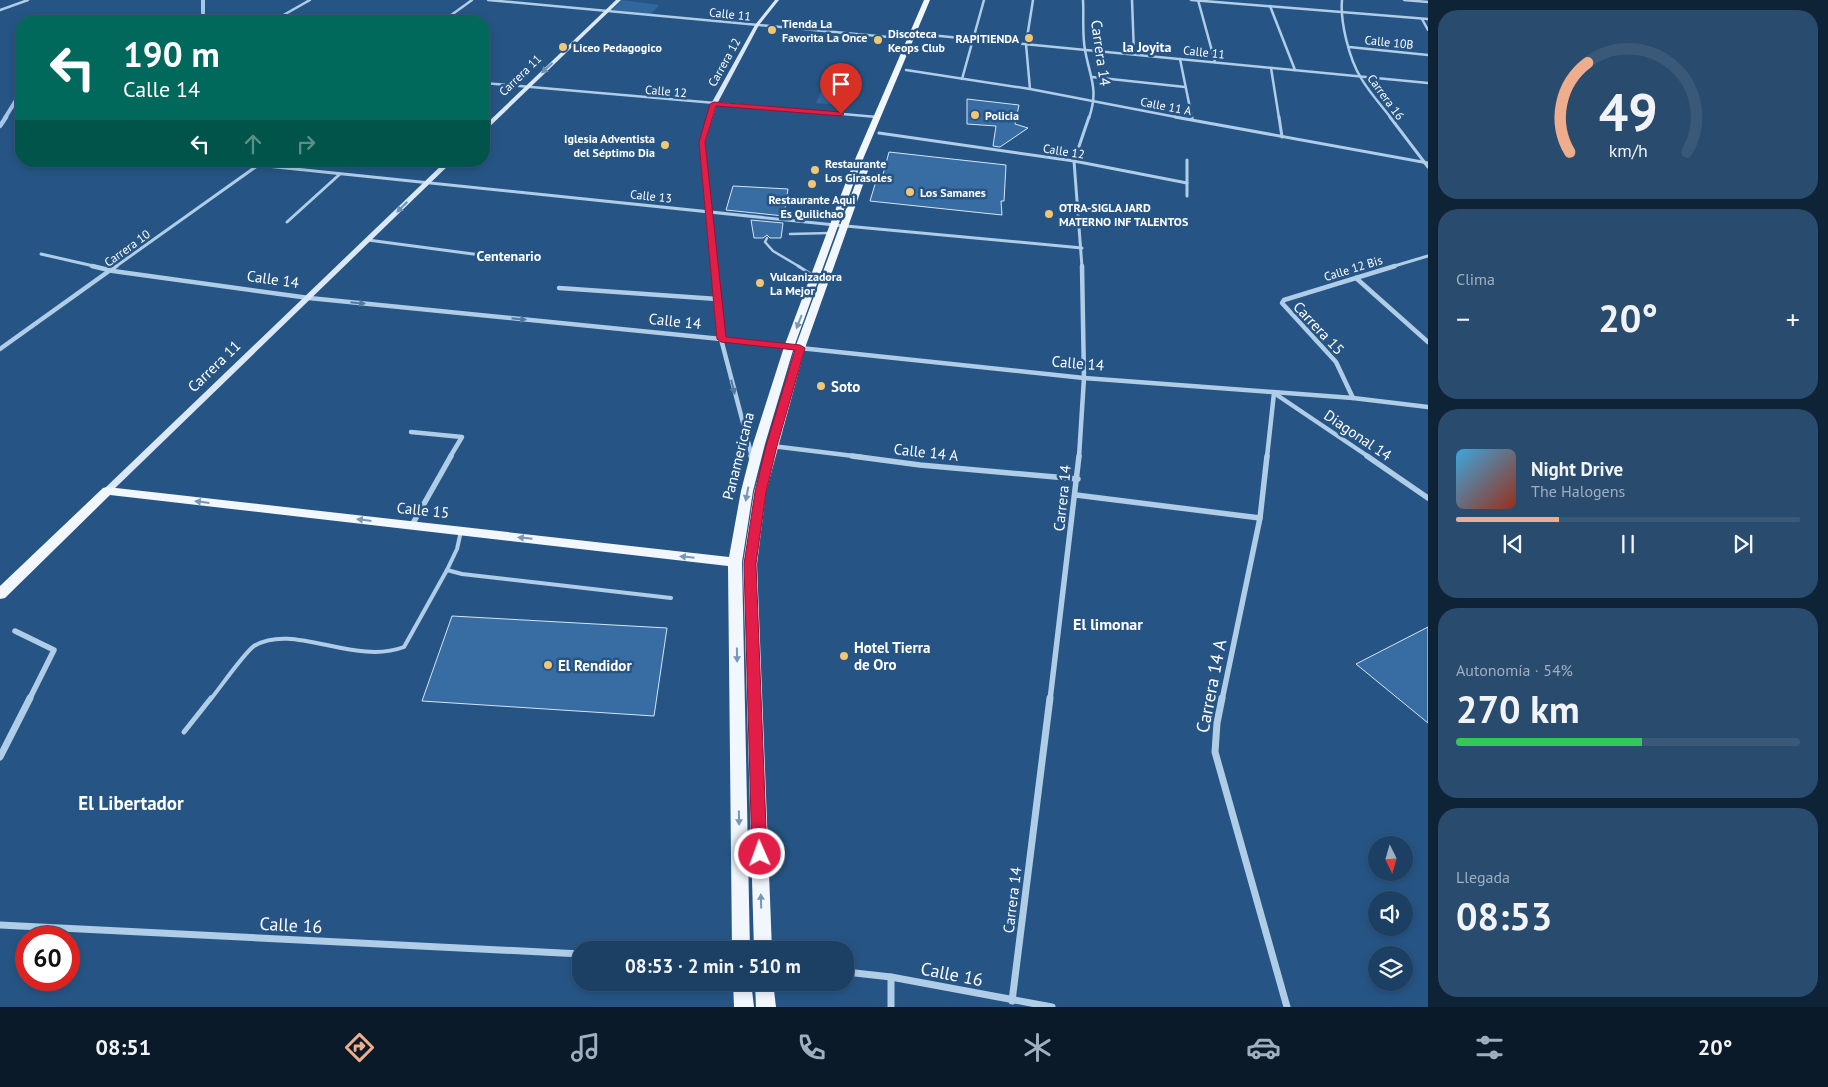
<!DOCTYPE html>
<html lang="es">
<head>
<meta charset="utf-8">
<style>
	:root { --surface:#1c4064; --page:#294b6d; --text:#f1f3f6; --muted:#a0afbf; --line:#3a5978; --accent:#eead8d }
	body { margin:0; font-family:"PT Sans",sans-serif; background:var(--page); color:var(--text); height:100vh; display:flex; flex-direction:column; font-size:19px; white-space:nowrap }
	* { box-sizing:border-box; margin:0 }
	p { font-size:16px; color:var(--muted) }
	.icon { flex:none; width:28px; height:28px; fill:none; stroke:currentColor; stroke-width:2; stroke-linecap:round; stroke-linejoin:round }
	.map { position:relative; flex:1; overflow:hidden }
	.panel { display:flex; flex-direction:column; gap:10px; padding:10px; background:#0f2337; width:400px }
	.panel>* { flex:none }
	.guide { position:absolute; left:15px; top:15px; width:475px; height:152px; border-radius:20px; box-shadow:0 2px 8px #0003,0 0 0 1px var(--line); background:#00695c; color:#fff; overflow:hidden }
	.needle { width:32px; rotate:175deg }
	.controls { position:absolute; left:1368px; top:836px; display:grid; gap:10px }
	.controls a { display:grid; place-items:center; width:45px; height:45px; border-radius:50%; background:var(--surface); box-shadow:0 2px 8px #0003,0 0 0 1px var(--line); font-size:25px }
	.speed { position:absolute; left:15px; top:926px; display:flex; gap:10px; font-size:25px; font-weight:700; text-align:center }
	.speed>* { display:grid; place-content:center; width:65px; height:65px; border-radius:50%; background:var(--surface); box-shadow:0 2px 8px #0003,0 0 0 1px var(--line); line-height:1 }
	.speed .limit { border:8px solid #d22; background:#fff; color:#111 }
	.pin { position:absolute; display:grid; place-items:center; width:42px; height:42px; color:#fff; margin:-51px -21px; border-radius:50% 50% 50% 0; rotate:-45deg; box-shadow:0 0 5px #0007 }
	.pin .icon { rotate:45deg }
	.me { position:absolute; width:55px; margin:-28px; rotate:358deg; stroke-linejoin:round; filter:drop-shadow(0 0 4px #0008) }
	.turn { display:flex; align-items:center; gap:18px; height:105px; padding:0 25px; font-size:22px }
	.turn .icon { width:65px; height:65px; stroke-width:2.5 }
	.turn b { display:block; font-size:35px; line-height:42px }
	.lanes { display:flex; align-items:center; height:48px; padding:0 25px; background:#0003; justify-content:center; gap:25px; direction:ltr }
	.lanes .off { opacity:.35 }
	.big { font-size:38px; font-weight:800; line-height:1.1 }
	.panel .widget { flex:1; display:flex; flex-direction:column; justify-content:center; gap:8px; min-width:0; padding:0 18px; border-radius:20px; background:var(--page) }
	.panel .dial { align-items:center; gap:0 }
	.dial svg { height:130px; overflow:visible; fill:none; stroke:var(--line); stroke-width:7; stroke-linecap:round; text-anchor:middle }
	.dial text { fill:var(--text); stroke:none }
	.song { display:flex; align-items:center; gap:15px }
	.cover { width:60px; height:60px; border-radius:8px; background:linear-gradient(135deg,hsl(200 70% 55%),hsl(10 70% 35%)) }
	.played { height:5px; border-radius:2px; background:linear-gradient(90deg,var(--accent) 30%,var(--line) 30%) }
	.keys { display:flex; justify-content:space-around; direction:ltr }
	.heat { display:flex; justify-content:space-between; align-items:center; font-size:28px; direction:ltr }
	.charge { height:8px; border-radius:4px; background:linear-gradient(90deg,#34c759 54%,var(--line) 0) }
	.trip { position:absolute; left:572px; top:941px; width:282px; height:50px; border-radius:20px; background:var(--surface); box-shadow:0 2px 8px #0003,0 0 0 1px var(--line); font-weight:800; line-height:50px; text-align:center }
	.tabs { display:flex; height:80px; justify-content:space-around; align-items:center; background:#0b1a28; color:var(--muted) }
	.tabs .icon { width:35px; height:35px }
	.tabs .current { color:var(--accent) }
	.tabs b { font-size:22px; color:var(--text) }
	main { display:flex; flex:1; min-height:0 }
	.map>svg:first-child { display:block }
</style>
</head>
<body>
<main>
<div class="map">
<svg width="1428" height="1007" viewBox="0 0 1428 1007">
	<rect width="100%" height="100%" fill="#265585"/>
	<!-- green -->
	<g fill="#31679d">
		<path d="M 622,0 L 659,5 L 651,14 L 611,10 Z"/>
		<path d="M 824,85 L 854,88 L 847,105 L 816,103 Z"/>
	</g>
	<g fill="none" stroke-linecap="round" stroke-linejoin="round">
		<!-- stream-far1 -->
		<g stroke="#a5c8e8" stroke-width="4">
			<path d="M 203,0 L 203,21"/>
			<path d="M 5,118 L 21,92"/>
		</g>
		<!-- stream -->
		<path stroke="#a5c8e8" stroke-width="4.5" d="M 0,126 L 6,117"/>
	</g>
	<!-- building -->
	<g fill="#376da2" stroke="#d4e5f6">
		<path d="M 967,99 L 1019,105 L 1015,124 L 1028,128 L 1000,147 L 993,146 L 996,126 L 967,124 Z"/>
		<path d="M 889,152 L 1006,165 L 1004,201 L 1001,201 L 1002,215 L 870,201 L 876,181 L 881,182 Z"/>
		<path d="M 733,186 L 788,189 L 784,216 L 726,210 Z"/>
		<path d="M 751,220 L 783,223 L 781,238 L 770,238 L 767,235 L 763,238 L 754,238 Z"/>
		<path d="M 452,616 L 667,628 L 654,716 L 422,701 Z"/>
		<path d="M 1428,627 L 1428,723 L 1356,664 Z"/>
	</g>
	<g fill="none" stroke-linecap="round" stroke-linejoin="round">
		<!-- lane-far3 -->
		<g stroke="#b0cde8" stroke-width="2.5">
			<path d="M 790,234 L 830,233"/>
			<path d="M 767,238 L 765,242 L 773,251 L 800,267"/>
		</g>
		<!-- lane-far2 -->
		<path stroke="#b0cde8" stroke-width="3" d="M 798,266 L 814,276"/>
		<!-- lane-far1 -->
		<g stroke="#b0cde8" stroke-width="4">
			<path d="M 461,531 L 457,549 L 447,570 L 462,574 L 671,598"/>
			<path d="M 210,700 C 220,688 244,653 254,646 C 293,622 354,666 404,647 L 447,570"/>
		</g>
		<!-- lane -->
		<path stroke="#b0cde8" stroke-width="5" d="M 184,732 L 211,698"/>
		<!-- street-far4 -->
		<g stroke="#b0cde8" stroke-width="2.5">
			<path d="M 488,0 L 910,39"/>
			<path d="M 1083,0 C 1084,16 1082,34 1085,50 C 1090,78 1099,89 1089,118"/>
			<path d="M 1132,0 L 1134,54"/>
			<path d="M 1191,0 L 1428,19"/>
			<path d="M 1198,0 L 1215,62"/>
			<path d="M 1342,0 C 1340,21 1349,59 1361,78 C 1369,92 1381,105 1391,118"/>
			<path d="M 1404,0 L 1428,2"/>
			<path d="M 1270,6 L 1295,70"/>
			<path d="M 0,10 L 28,0"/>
			<path d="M 1422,19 L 1428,30"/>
			<path d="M 273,21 L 310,0"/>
			<path d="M 443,21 L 472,0"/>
			<path d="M 919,34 L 1428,83"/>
			<path d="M 1349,47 L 1428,55"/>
			<path d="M 1180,59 L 1192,118"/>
			<path d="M 1271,68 L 1279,118"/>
			<path d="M 906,70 L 1030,89 L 1181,118"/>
			<path d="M 1092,77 L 1185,87"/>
			<path d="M 962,79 L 984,0"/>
			<path d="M 484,83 L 877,117"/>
			<path d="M 1030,89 L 1026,44 L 1033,0"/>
		</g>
		<!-- street-far3 -->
		<g stroke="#b0cde8" stroke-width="3">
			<path d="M 874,117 L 877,117"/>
			<path d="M 1175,117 L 1428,163"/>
			<path d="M 1192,117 L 1192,119"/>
			<path d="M 1279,117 L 1282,137"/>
			<path d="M 1390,117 L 1428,167"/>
			<path d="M 879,133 L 1074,161 L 1187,183"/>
			<path d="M 1187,160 L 1187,196"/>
			<path d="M 219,161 L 835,225 L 1082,248"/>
			<path d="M 287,222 L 340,174"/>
			<path d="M 368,240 L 503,258"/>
			<path d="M 41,254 L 98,267"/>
			<path d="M 115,267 L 264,161"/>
			<path d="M 1082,267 L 1074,161 L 1089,117"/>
			<path d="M 1391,267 L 1428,256"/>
		</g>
		<!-- street-far2 -->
		<g stroke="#b0cde8" stroke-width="4.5">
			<path d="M 92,266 L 113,271 L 309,298 L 721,339 L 752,457"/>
			<path d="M 1356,278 L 1428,342"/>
			<path d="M 559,288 L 717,299"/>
			<path d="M 800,348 L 1084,378 L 1353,398 L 1428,407"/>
			<path d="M 0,349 L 116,266"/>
			<path d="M 1353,398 L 1336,362 L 1282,303 L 1284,300 L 1395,266"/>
			<path d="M 411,432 L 462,437 L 450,457"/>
			<path d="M 772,446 L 862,457"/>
			<path d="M 1079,457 L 1084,378 L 1082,266"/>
			<path d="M 1267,457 L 1274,393 L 1369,457"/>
		</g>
		<!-- street-far1 -->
		<g stroke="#b0cde8" stroke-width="5.5">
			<path d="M 751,456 L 752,459"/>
			<path d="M 852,456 L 920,465 L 1078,479"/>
			<path d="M 1367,456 L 1428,498"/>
			<path d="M 1076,495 L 1260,518"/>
			<path d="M 412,525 L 451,456"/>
			<path d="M 15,631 L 54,650 L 29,700"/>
			<path d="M 1050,700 L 1079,456"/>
			<path d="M 1222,700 L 1260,518 L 1267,456"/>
		</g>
		<!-- street -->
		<g stroke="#b0cde8" stroke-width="7">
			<path d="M 1222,698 L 1217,723 L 1215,752 L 1287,1007"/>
			<path d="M 0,757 L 30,698"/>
			<path d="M 0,925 L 581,954"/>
			<path d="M 846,972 L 891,977 L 1052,1007"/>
			<path d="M 891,977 L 891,1007"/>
			<path d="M 1012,1001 L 1050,698"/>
		</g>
		<!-- secondary -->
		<g fill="#dae8f7" fill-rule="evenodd">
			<path d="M 616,0 L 621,0 L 486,130 L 484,131 L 484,126 Z"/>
			<path d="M 775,0 L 779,0 L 759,25 L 717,104 L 705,142 L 725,337 L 800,345 L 800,349 L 797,349 L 721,341 L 717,339 L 699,142 L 711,104 L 755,25 Z"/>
			<path d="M 446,161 L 453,161 L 110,493 L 104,493 L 102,491 L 104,489 Z"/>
		</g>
		<!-- primary -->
		<g fill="#f2f7fe" fill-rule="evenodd">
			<path d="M 924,0 L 930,0 L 858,171 L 794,347 L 765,444 L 753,491 L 742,562 L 750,950 L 732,950 L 728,566 L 110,495 L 5,598 L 0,599 L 0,586 L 103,488 L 107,487 L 729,557 L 741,491 L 753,444 L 784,347 L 850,171 Z"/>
			<path d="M 863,163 L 870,165 L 805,348 L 766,492 L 757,564 L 772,950 L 754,950 L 743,564 L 754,492 L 795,348 Z"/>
			<path d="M 733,982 L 751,982 L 754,1007 L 734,1007 Z"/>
			<path d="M 755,982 L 773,982 L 776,1007 L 756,1007 Z"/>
		</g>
	</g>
	<!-- one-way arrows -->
	<defs><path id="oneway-solid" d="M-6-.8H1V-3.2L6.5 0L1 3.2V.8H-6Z" transform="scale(1.25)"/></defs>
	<g fill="#6e90b3">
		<use href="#oneway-solid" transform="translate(547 68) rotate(137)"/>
		<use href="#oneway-solid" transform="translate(402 207) rotate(136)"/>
	</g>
	<g fill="#4f79a3">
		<use href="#oneway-solid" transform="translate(358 303) rotate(6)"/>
		<use href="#oneway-solid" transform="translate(519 319) rotate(6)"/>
		<use href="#oneway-solid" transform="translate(733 387) rotate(76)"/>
	</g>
	<g fill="#7896b5">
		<use href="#oneway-solid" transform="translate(799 322) rotate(111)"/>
		<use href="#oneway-solid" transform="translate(747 494) rotate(101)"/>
		<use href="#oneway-solid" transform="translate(202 502) rotate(-173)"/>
		<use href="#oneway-solid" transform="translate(364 520) rotate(-173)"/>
		<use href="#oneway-solid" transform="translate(525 538) rotate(-174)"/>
		<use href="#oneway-solid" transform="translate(687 557) rotate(-174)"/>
		<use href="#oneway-solid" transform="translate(737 655) rotate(89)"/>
		<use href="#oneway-solid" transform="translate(739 818) rotate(89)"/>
		<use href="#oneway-solid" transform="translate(761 901) rotate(-92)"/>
	</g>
	<!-- route -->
	<path fill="#e11d48" stroke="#92132f" d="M 714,102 L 841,112 L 844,114 L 841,116 L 716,106 L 705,142 L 726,337 L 800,345 L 805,348 L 777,446 L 766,492 L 756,564 L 767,854 L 765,859 L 760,861 L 754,859 L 752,854 L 744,564 L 755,492 L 766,446 L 795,350 L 721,342 L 717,339 L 699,142 L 710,104 Z"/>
	<!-- markers -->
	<g fill="#f1c675" stroke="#265585" stroke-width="2">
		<circle cx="772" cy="30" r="5"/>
		<circle cx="1029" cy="38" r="5"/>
		<circle cx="878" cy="40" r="5"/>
		<circle cx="563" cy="47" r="5"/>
		<circle cx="975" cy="115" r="5"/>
		<circle cx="665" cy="145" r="5"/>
		<circle cx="815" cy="170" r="5"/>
		<circle cx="812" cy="184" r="5"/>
		<circle cx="910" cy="192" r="5"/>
		<circle cx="1049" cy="214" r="5"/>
		<circle cx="760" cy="283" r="5"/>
		<circle cx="821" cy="386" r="5"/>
		<circle cx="844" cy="656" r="5"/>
		<circle cx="548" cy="665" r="5"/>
	</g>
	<g text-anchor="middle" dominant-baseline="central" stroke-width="5" stroke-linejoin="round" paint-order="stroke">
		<!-- far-street labels -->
		<g font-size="12" fill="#fff" stroke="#265585">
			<text transform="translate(730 14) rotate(6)">Calle 11</text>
			<text transform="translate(1389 42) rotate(6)">Calle 10B</text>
			<text transform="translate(1204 52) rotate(6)">Calle 11</text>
			<text transform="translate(724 62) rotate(-61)">Carrera 12</text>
			<text transform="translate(520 75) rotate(-44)">Carrera 11</text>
			<text transform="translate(666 91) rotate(5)">Calle 12</text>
			<text transform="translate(1386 97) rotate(54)">Carrera 16</text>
			<text transform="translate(1166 106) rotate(11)">Calle 11 A</text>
			<text transform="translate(1064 151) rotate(9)">Calle 12</text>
			<text transform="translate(651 196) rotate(6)">Calle 13</text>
			<text transform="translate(127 248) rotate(-36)">Carrera 10</text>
			<text transform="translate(1353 268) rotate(-17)">Calle 12 Bis</text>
		</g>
		<!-- far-poi labels -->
		<g font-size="12" font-weight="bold" fill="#fff" stroke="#265585" text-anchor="start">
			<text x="782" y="23">Tienda La<tspan x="782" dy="14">Favorita La Once</tspan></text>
			<text x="888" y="33">Discoteca<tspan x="888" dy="14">Keops Club</tspan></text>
			<text x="1019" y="38" text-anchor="end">RAPITIENDA</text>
			<text x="573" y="47">Liceo Pedagogico</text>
			<text x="985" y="115">Policia</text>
			<text x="655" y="138" text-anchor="end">Iglesia Adventista<tspan x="655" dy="14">del Séptimo Dia</tspan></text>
			<text x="825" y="163">Restaurante<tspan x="825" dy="14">Los Girasoles</tspan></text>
			<text x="920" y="192">Los Samanes</text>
			<text x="812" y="199" text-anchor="middle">Restaurante Aqui<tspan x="812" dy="14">Es Quilichao</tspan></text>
			<text x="1059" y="207">OTRA-SIGLA JARD<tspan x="1059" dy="14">MATERNO INF TALENTOS</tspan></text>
			<text x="770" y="276">Vulcanizadora<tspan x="770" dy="14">La Mejor</tspan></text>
		</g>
		<!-- far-neighbourhood labels -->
		<g font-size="14" font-weight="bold" fill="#fff" stroke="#265585">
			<text x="1147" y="47">la Joyita</text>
			<text x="509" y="256">Centenario</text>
		</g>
		<!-- street labels -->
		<g font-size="15" fill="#fff" stroke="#265585">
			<text transform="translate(1101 53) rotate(82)">Carrera 14</text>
			<text transform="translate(273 279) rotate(8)">Calle 14</text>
			<text transform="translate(675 321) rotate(6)">Calle 14</text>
			<text transform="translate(1319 328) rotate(47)">Carrera 15</text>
			<text transform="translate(1078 363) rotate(5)">Calle 14</text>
			<text transform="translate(214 366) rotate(-44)">Carrera 11</text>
			<text transform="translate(1358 435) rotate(34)">Diagonal 14</text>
			<text transform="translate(926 452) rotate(6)">Calle 14 A</text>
			<text transform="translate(738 456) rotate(-76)">Panamericana</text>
			<text transform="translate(1062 498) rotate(-84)">Carrera 14</text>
			<text transform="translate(423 510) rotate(6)">Calle 15</text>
			<text transform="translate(1012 900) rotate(-83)">Carrera 14</text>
		</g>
		<!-- poi labels -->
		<g font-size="15" font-weight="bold" fill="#fff" stroke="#265585" text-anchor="start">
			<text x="831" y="386">Soto</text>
			<text x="854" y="647">Hotel Tierra<tspan x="854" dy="17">de Oro</tspan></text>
			<text x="558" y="665">El Rendidor</text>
		</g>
		<!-- neighbourhood labels -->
		<g font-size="16" font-weight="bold" fill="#fff" stroke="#265585">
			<text x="1108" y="624">El limonar</text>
		</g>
		<!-- near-street labels -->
		<g font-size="18" fill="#fff" stroke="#265585">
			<text transform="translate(1211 686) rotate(-79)">Carrera 14 A</text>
			<text transform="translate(291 925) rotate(3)">Calle 16</text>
			<text transform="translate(952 974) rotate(11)">Calle 16</text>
		</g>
		<!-- near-neighbourhood labels -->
		<g font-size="19" font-weight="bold" fill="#fff" stroke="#265585">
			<text x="131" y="803">El Libertador</text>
		</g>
	</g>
</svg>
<div class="controls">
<a><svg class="needle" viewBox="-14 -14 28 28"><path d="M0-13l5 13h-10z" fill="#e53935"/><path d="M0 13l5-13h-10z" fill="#a0afbf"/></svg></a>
<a><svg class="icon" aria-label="sound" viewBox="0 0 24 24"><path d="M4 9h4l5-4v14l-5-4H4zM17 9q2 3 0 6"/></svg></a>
<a><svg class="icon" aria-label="layers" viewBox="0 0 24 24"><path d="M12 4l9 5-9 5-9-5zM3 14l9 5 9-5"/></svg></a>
</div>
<div class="speed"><div class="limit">60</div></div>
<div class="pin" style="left:841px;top:114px;background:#d93025"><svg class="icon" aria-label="arrive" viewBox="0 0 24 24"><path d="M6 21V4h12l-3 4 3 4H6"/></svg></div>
<svg class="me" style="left:760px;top:854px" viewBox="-20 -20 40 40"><circle r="17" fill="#e11d48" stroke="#fff" stroke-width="3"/><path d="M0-11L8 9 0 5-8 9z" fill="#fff"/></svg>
<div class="trip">08:53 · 2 min · 510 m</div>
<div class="guide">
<div class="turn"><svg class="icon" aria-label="left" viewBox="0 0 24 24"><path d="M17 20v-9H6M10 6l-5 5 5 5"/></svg><div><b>190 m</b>Calle 14</div></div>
<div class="lanes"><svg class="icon" aria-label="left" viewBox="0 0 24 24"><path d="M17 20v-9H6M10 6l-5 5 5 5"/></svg><svg class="icon off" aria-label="ahead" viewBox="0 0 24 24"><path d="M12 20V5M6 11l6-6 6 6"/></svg><svg class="icon off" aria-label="right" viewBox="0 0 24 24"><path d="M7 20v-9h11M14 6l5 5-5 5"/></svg></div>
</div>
</div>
<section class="panel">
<div class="widget dial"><svg viewBox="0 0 100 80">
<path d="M14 69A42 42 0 1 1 86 69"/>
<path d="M14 69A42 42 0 0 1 25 14" stroke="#eead8d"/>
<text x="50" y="56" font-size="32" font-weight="700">49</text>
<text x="50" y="72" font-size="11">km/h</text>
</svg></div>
<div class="widget"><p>Clima</p>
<div class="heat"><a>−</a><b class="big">20°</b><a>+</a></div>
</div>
<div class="widget">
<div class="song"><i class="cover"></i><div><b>Night Drive</b><p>The Halogens</p></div></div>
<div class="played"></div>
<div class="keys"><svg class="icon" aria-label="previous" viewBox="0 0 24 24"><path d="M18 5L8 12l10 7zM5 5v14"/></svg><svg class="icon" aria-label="pause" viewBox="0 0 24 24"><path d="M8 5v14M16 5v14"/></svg><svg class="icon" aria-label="next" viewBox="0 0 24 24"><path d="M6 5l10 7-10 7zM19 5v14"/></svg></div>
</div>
<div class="widget"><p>Autonomía · 54%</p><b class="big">270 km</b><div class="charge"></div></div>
<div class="widget"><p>Llegada</p><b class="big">08:53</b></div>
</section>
</main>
<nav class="tabs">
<b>08:51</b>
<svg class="icon current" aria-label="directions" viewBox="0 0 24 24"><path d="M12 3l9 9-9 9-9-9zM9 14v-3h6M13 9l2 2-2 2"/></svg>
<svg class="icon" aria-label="music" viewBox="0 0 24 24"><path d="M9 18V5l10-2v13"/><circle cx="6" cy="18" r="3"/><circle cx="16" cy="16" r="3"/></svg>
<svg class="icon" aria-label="phone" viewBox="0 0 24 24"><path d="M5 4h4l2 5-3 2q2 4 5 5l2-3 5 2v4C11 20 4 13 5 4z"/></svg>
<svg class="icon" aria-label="climate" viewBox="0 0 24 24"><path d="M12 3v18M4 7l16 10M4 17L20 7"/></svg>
<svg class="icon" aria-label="car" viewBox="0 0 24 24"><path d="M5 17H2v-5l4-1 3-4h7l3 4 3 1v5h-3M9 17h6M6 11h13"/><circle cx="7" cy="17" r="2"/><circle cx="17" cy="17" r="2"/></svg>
<svg class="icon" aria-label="filters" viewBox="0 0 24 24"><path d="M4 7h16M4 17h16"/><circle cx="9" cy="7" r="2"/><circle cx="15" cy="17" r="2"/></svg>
<b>20°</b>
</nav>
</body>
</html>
